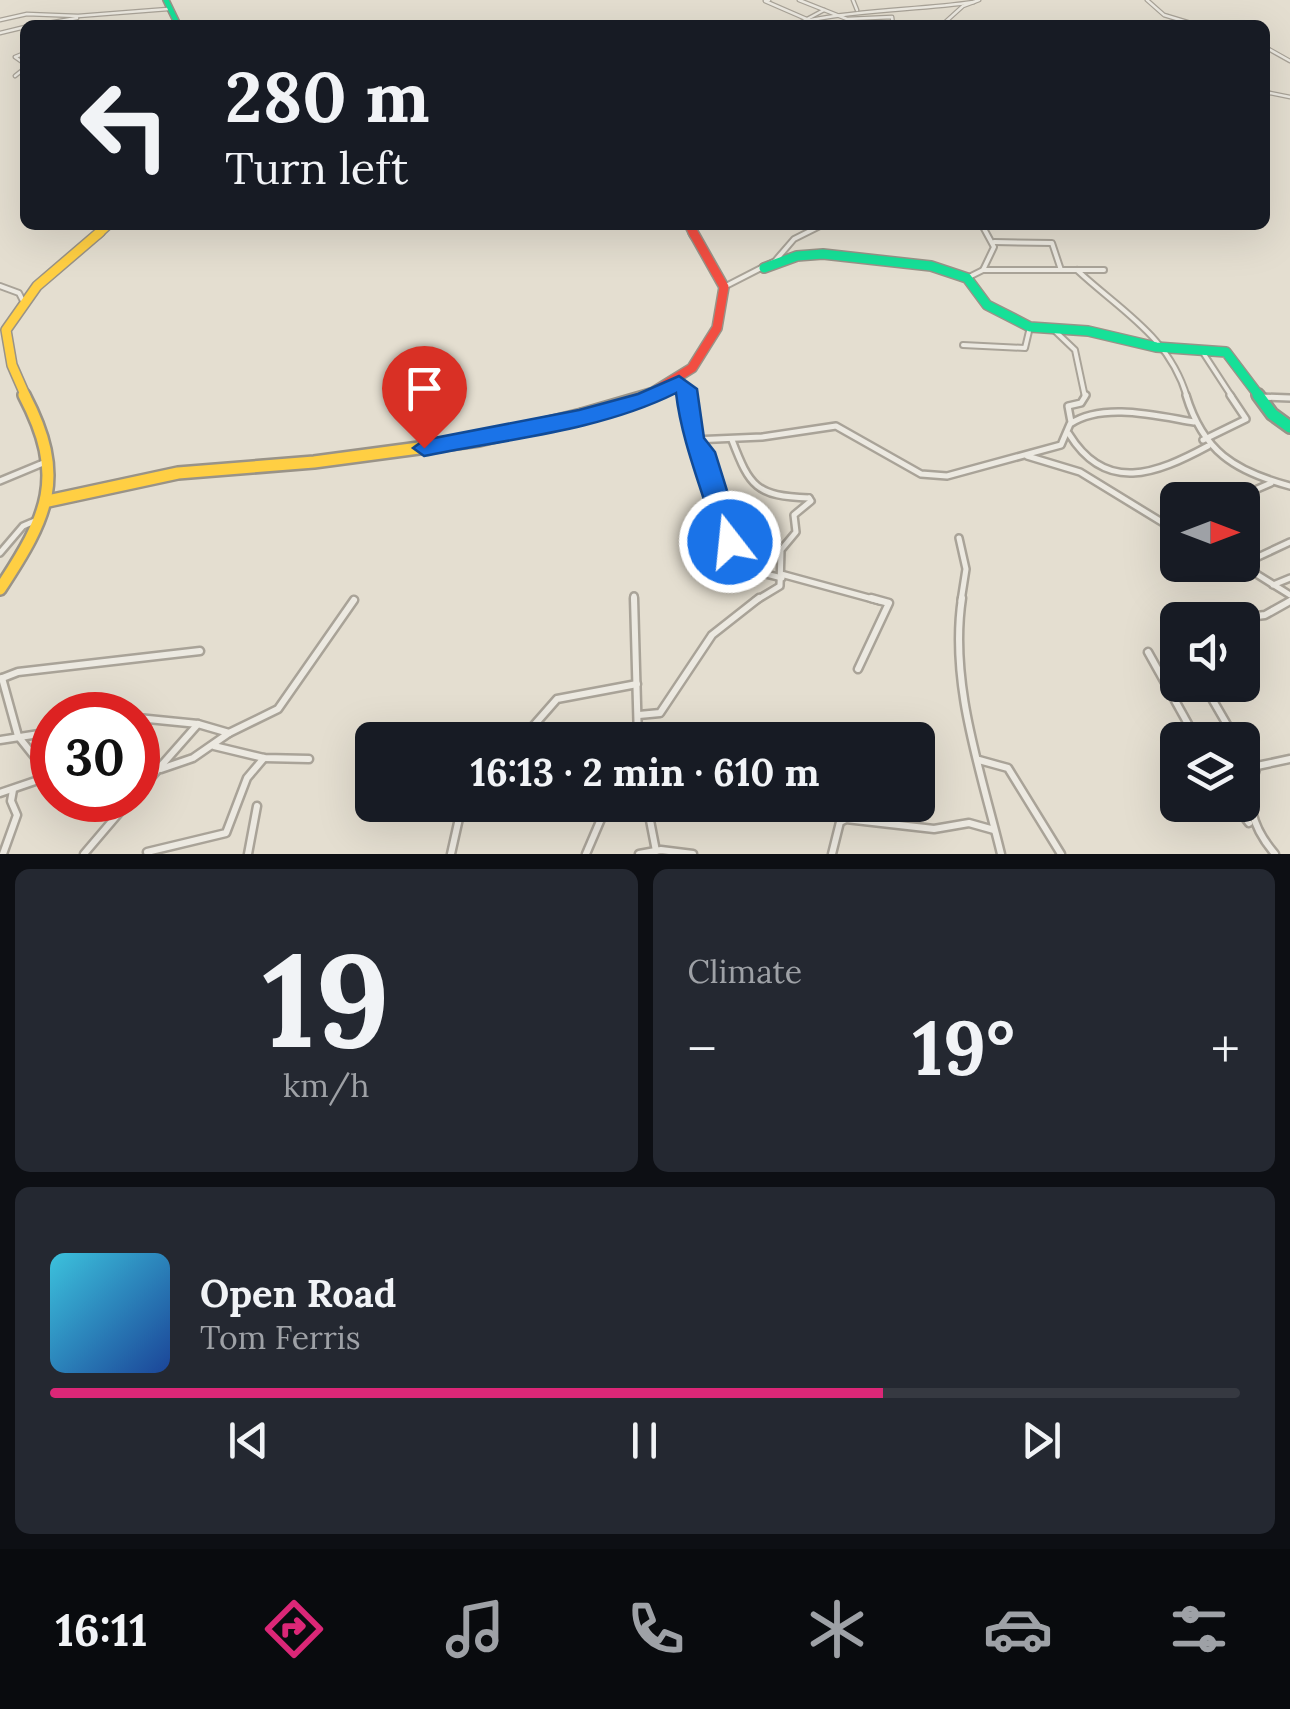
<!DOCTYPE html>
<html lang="en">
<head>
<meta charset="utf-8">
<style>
	:root { --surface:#171b24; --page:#242831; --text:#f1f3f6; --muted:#9ea1a6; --line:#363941; --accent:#db2777 }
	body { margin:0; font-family:Lora,serif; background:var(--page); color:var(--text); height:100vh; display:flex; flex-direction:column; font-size:38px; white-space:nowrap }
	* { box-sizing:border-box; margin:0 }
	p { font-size:32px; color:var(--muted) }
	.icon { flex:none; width:55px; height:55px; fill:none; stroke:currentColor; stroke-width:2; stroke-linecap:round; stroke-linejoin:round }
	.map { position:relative; height:854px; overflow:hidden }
	.panel { display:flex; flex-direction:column; gap:15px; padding:15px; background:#0d0f14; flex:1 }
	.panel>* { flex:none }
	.top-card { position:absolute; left:20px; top:20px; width:1250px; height:210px; border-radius:15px; box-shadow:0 10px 40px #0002; background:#171b24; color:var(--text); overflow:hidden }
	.needle { width:65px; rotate:90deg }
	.fabs { position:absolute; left:1160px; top:482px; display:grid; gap:20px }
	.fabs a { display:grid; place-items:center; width:100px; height:100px; border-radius:15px; background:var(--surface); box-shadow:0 10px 40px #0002; font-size:50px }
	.speed { position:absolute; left:30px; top:692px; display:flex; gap:20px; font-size:50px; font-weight:700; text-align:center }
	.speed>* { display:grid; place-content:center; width:130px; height:130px; border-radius:50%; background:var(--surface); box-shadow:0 10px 40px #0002; line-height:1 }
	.speed .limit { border:15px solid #d22; background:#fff; color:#111 }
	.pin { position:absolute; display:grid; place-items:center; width:85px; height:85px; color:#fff; margin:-102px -42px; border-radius:50% 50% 50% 0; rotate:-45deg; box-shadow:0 0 10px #0007 }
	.pin .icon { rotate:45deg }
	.me { position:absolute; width:110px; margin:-55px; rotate:344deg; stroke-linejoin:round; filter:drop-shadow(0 0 8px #0008) }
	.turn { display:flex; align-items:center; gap:35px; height:210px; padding:0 40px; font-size:45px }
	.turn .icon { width:130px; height:130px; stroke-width:2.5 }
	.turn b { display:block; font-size:70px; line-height:85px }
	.big { font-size:75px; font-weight:700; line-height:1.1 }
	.panel .widget { flex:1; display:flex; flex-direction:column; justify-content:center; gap:15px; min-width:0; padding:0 35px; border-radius:15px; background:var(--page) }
	.panel .dial { align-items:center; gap:0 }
	.dial b { font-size:130px; line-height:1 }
	.song { display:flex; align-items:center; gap:30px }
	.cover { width:120px; height:120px; border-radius:15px; background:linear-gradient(135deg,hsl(190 70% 55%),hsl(220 70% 35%)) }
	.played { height:10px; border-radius:5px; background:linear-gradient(90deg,var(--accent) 70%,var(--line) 70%) }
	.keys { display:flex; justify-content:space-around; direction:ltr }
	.heat { display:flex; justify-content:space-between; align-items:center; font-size:55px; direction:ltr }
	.panel .tiles { flex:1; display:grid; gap:15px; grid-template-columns:1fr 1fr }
	.widget:last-child { grid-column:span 2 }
	.trip { position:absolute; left:355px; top:722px; width:580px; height:100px; border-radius:15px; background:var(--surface); box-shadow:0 10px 40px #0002; font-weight:700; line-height:100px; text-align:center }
	.dock { display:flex; height:160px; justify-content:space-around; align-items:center; background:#090b0e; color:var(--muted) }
	.dock .icon { width:70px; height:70px }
	.dock .current { color:var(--accent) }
	.dock b { font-size:45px; color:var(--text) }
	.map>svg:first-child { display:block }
</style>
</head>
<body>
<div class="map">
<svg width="1290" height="854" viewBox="0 0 1290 854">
	<rect width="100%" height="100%" fill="#e4ded0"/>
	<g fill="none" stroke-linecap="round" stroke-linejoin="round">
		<defs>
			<g id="street-far3">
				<path d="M 769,0 L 765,1 L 811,21"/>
				<path d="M 799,0 L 847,19 L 892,17 L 893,25"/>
				<path d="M 853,0 L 857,10"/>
				<path d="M 1147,0 L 1164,15 L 1197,25"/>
				<path d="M 0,20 L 27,14 L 78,16 L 168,9"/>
				<path d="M 37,25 L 77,18"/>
				<path d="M 796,25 L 824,10"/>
				<path d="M 810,25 L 811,20 C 865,9 919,10 974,2"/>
				<path d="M 942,25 L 963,6 L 979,0"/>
				<path d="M 0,33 L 25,27"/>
				<path d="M 1265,47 L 1290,61"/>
				<path d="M 25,53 L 15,57 L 25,64"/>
				<path d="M 15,76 L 25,68"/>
				<path d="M 1265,92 L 1290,97"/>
			</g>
			<g id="street-far2">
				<path d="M 994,242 L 1052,243 L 1061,270"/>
				<path d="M 983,270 L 1104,270"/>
				<path d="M 1077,270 C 1121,311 1169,336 1187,397"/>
				<path d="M 967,278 L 983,270 L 994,247 L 982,225"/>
				<path d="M 0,286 L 19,293 L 24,303"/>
				<path d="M 724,287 L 775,261 L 794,239 L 822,225"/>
				<path d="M 1054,330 L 1075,350 L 1085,397"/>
				<path d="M 963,345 L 1025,348 L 1030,327"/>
				<path d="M 1202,351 L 1232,397"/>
				<path d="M 679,383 L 687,389 L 688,397"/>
				<path d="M 1260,397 L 1266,397"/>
			</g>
			<g id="street-far1">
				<path d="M 688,395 L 693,440 L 705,455 L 735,556 L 746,569 L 782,578"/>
				<path d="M 1186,395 C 1203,451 1234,471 1290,486"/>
				<path d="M 1260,397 L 1290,398"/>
				<path d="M 1071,422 L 1068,406 L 1081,403 L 1086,395"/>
				<path d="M 1069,434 C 1106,494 1156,474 1208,446"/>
				<path d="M 693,440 L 762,437 L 836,426 L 921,474 L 947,476 L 1061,445 L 1070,424 C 1103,402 1157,416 1194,422"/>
				<path d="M 732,440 C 750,487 756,496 809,498"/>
				<path d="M 1203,440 L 1246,419 L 1230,395"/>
				<path d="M 1027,456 L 1080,472 L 1178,532"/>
				<path d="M 0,481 L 48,461"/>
				<path d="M 1232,500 L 1271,483"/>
				<path d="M 1168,528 L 1178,523"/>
				<path d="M 959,538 L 966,569 L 961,601"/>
				<path d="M 0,553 L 23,526 L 37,520"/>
				<path d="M 1243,564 L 1290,542"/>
				<path d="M 1242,565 L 1290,595"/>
				<path d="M 781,574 L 880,601"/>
				<path d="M 1273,585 L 1290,578"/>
				<path d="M 634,601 L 634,596"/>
				<path d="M 755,601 L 780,586 L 781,550 L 796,532 L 794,515 L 811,501 L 809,498"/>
			</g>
			<g id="street">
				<path d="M 634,598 L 638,740"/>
				<path d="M 962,598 C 949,684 981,771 1001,854"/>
				<path d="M 1223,620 L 1265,615 L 1290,601"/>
				<path d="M 1148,652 L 1197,740"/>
				<path d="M 858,669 L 889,603 L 871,598"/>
				<path d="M 2,678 L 18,736 L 50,776"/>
				<path d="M 0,679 L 18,672 L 200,651"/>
				<path d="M 1204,685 L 1236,740"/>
				<path d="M 639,715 L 660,713 L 712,635 L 759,598"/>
				<path d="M 138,718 L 198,724 L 229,733 L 278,709 L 354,600"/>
				<path d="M 0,740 L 52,732"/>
				<path d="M 521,740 L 557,699 L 637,684"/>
				<path d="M 214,746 L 264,758 L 309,759"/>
				<path d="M 1242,750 L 1256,767"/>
				<path d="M 979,760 L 1008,768 L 1061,854"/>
				<path d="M 161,769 L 193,758 L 229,733"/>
				<path d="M 138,792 L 198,724"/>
				<path d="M 0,793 L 50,776"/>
				<path d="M 647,805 L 656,851"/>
				<path d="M 1235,805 L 1249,823"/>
				<path d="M 147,852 L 226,833 L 247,778 L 264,758"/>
				<path d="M 3,854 L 17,815 L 11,801 L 13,790"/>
				<path d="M 84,854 L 130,800"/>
				<path d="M 248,854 L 257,806"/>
				<path d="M 451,854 L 462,805"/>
				<path d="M 586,854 L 607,805"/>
				<path d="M 639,854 L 661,850 L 693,854"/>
				<path d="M 832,854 L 840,822 L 846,819 L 934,829 L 969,823 L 994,830"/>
				<path d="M 1275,854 C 1251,826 1245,801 1257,766 L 1290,759"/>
			</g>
			<path id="fast-far2" d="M 166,0 L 178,25"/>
			<path id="fast-far1" d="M 764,268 L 797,256 L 823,254 L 931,266 L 967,278 L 987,305 L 1030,327 L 1088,331 L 1156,347 L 1226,352 L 1260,397"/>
			<path id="fast" d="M 1258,395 L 1272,414 L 1290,427"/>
			<path id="slow-far2" d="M 97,235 L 108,225"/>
			<path id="slow-far1" d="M 26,397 L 12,365 L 6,330 L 37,286 L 100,232"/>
			<g id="slow">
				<path d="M 48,501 L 178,473 L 314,462 L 479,440 L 582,415"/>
				<path d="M 0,589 C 48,516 67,477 24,395"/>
			</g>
			<path id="jam-far2" d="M 689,225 L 694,235"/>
			<path id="jam-far1" d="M 645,397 L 692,368 L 717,328 L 724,287 L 693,232"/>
			<path id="jam" d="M 582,415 L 651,395"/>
		</defs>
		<!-- street-far3 casing -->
		<use href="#street-far3" stroke="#a9a398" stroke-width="5"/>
		<!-- street-far2 casing -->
		<use href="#street-far2" stroke="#a9a398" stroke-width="8"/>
		<!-- street-far1 casing -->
		<use href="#street-far1" stroke="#a9a398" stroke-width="10"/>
		<!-- street casing -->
		<use href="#street" stroke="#a9a398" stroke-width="11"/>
		<!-- fast-far2 casing -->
		<use href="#fast-far2" stroke="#999388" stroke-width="8"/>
		<!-- fast-far1 casing -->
		<use href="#fast-far1" stroke="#999388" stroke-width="12"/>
		<!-- fast casing -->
		<use href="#fast" stroke="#999388" stroke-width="16"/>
		<!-- slow-far2 casing -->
		<use href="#slow-far2" stroke="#999388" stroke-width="11"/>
		<!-- slow-far1 casing -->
		<use href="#slow-far1" stroke="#999388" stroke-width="12"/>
		<!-- slow casing -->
		<use href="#slow" stroke="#999388" stroke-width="16"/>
		<!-- jam-far2 casing -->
		<use href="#jam-far2" stroke="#999388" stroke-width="11"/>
		<!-- jam-far1 casing -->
		<use href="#jam-far1" stroke="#999388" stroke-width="12"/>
		<!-- jam casing -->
		<use href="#jam" stroke="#999388" stroke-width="16"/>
		<!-- street-far3 -->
		<use href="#street-far3" stroke="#ece9e1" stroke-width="2.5"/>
		<!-- street-far2 -->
		<use href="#street-far2" stroke="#ece9e1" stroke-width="4"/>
		<!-- street-far1 -->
		<use href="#street-far1" stroke="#ece9e1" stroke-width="5"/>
		<!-- street -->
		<use href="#street" stroke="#ece9e1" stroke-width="6"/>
		<!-- fast-far2 -->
		<use href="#fast-far2" stroke="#16e098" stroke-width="5"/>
		<!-- fast-far1 -->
		<use href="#fast-far1" stroke="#16e098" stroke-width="9"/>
		<!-- fast -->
		<use href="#fast" stroke="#16e098" stroke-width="11"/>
		<!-- slow-far2 -->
		<use href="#slow-far2" stroke="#ffcf43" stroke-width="8"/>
		<!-- slow-far1 -->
		<use href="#slow-far1" stroke="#ffcf43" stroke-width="9"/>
		<!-- slow -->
		<use href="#slow" stroke="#ffcf43" stroke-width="11"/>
		<!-- jam-far2 -->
		<use href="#jam-far2" stroke="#f24e42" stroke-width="8"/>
		<!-- jam-far1 -->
		<use href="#jam-far1" stroke="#f24e42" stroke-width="9"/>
		<!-- jam -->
		<use href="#jam" stroke="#f24e42" stroke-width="11"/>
	</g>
	<!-- route -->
	<path fill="#1a73e8" stroke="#114b97" stroke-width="2.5" d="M 679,376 L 697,389 L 704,438 L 715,452 L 743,542 L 739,549 L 721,549 L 717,542 C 703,491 682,444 676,393 C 600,431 507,439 424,456 L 413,448 L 424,440 L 579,410 L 638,394 Z"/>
</svg>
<div class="fabs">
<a><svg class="needle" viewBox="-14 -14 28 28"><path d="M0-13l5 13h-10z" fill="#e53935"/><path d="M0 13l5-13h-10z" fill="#9ea1a6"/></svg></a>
<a><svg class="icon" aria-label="sound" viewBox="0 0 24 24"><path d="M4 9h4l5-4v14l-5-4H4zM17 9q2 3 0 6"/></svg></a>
<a><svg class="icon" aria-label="layers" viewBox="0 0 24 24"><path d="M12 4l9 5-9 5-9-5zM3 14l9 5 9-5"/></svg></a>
</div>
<div class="speed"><div class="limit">30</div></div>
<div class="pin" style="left:424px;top:448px;background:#d93025"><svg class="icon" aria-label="arrive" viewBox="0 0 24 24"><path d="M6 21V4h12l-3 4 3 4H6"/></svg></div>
<svg class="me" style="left:730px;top:542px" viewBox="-20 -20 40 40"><circle r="17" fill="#1a73e8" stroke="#fff" stroke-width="3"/><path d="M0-11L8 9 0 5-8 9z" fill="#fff"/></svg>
<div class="trip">16:13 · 2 min · 610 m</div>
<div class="top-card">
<div class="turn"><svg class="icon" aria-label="left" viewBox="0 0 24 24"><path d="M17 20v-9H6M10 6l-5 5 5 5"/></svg><div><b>280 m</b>Turn left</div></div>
</div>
</div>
<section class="panel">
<div class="tiles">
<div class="widget dial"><b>19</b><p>km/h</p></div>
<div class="widget"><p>Climate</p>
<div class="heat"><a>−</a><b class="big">19°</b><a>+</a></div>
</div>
<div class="widget">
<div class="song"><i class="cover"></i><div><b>Open Road</b><p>Tom Ferris</p></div></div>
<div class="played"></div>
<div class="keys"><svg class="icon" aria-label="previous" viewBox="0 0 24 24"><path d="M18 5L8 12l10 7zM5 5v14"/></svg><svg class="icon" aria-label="pause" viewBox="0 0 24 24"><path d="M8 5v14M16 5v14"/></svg><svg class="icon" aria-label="next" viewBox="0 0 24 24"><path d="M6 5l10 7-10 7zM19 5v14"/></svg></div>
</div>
</div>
</section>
<nav class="dock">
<b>16:11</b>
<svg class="icon current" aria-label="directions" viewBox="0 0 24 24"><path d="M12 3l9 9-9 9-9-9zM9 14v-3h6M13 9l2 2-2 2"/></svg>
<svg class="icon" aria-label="music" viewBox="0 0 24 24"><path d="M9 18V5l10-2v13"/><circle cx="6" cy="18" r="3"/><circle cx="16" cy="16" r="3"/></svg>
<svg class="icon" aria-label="phone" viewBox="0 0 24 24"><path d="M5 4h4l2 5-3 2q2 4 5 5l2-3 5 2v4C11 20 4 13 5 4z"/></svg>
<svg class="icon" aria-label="climate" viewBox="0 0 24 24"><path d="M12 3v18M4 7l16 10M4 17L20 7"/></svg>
<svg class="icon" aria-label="car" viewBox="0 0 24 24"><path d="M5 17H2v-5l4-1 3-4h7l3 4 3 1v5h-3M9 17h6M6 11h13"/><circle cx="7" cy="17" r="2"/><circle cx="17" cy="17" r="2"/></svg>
<svg class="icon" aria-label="filters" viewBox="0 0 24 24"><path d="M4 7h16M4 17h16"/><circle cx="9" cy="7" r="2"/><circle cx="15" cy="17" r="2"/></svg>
</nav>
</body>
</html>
